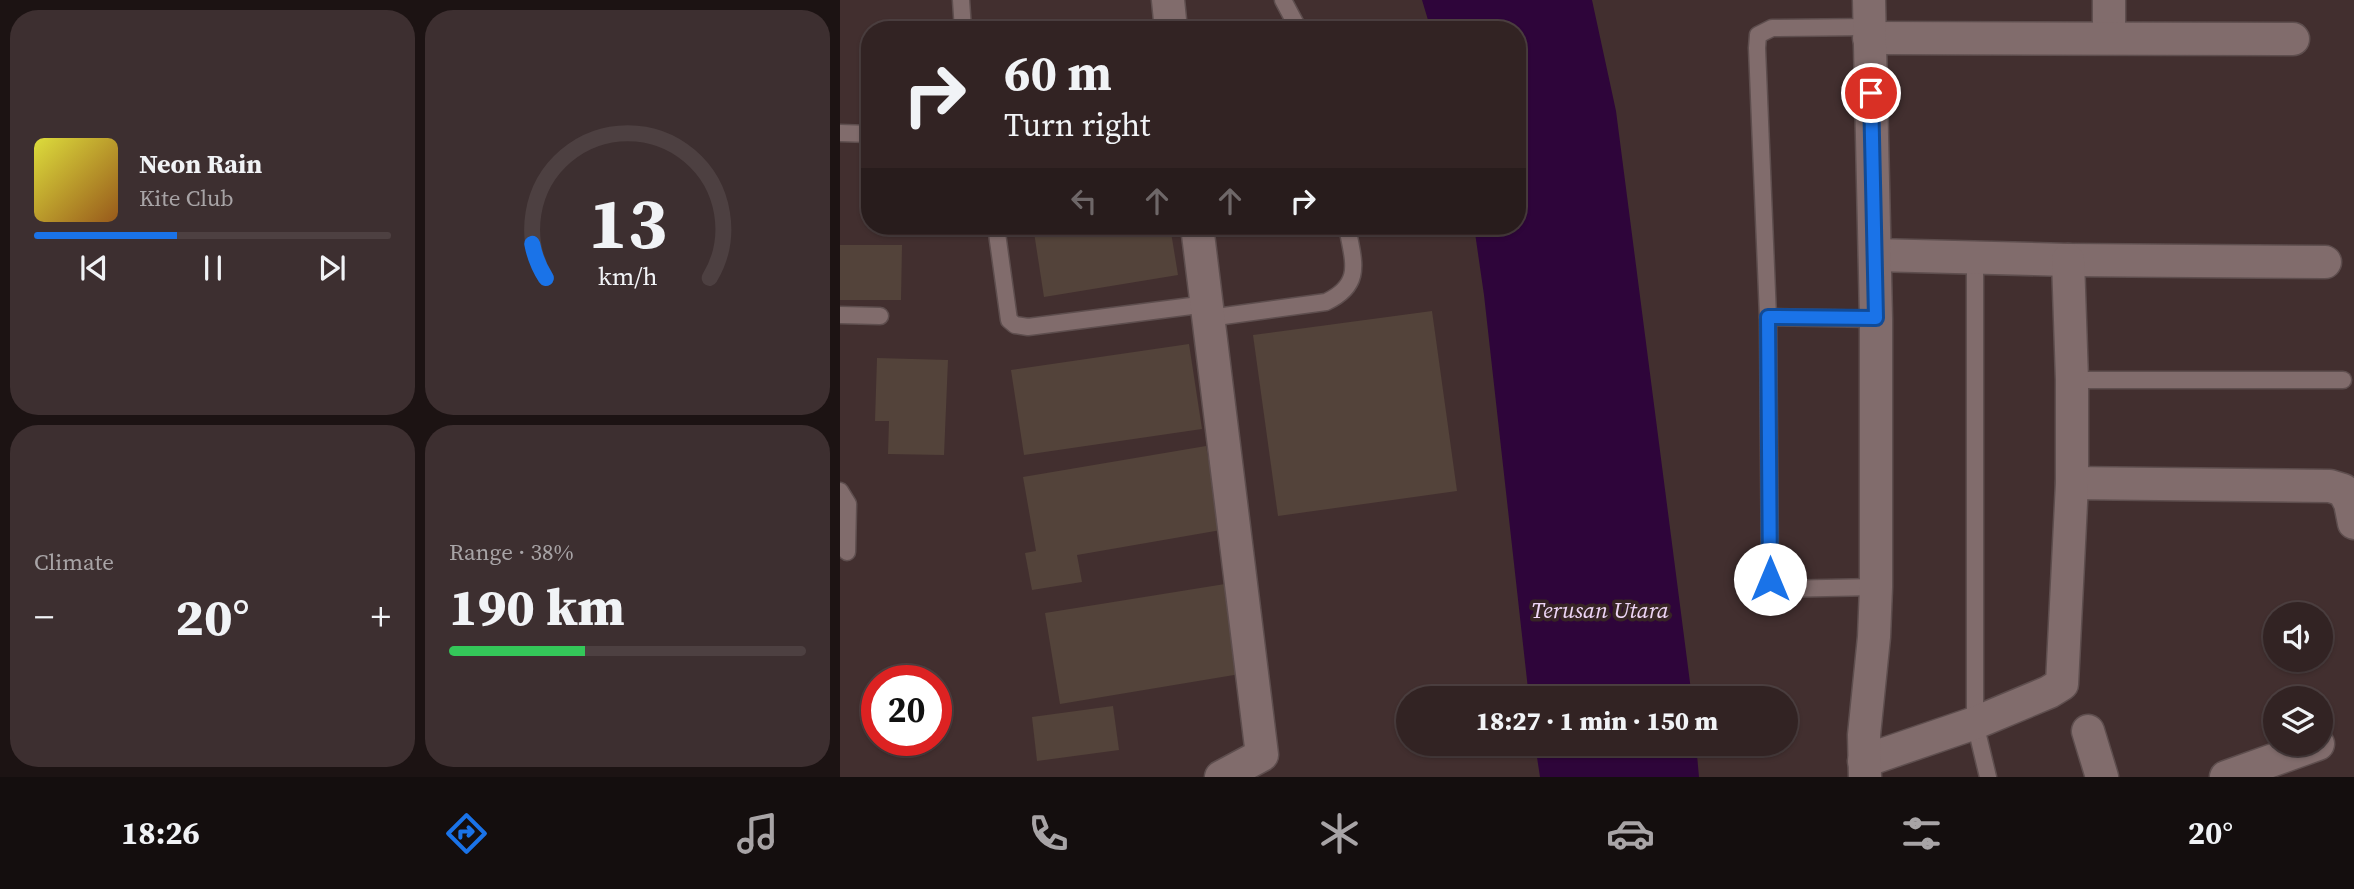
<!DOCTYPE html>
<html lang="en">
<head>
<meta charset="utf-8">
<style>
	:root { --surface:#322323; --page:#3d2f30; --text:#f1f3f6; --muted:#a8a4a6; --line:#4d4041; --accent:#1a73e8 }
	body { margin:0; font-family:"Source Serif 4",serif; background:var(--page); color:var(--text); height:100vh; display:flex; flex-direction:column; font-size:26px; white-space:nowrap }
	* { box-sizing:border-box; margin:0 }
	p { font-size:23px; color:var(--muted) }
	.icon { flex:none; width:38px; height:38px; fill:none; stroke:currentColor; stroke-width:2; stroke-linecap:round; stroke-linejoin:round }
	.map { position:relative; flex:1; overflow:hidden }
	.side { display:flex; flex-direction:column; gap:10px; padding:10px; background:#1c1313; width:840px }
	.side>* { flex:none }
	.top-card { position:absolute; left:21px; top:21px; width:665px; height:214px; border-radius:28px; box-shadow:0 2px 5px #0004,0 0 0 2px var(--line); background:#322323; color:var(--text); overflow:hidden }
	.controls { position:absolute; left:1423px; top:602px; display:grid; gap:14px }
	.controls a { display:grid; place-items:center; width:70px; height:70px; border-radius:50%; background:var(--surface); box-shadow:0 2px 5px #0004,0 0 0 2px var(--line); font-size:35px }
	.speed { position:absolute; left:21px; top:665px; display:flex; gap:14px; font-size:35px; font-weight:700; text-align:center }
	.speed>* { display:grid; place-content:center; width:91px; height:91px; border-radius:50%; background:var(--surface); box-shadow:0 2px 5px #0004,0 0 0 2px var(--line); line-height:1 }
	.speed .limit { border:10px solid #d22; background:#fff; color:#111 }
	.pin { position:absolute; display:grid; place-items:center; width:60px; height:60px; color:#fff; margin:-30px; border:4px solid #fff; border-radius:50%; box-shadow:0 2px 7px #0007 }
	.me { position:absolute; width:77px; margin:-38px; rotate:0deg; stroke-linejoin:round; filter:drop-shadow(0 0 5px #0008) }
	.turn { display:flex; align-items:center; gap:24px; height:147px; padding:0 28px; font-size:32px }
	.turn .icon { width:91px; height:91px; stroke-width:2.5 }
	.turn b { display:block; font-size:49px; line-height:60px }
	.lanes { display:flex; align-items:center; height:66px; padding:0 28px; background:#0003; justify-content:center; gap:35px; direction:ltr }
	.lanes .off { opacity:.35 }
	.big { font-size:52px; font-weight:800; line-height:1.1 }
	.side .card { flex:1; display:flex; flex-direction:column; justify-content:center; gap:10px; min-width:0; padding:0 24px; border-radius:28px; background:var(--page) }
	.side .dial { align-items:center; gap:0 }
	.dial svg { height:182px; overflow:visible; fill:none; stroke:var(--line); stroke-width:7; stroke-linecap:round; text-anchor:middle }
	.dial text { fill:var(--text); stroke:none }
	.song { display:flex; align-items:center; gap:21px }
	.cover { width:84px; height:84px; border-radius:10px; background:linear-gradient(135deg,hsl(60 70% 55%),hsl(30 70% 35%)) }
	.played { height:7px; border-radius:4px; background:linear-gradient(90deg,var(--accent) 40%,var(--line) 40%) }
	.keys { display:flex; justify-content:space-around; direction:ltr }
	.heat { display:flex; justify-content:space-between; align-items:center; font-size:38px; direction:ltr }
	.charge { height:10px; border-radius:5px; background:linear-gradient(90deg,#34c759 38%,var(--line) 0) }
	.side .tiles { flex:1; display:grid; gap:10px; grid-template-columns:repeat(2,1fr) }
	.trip { position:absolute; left:556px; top:686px; width:402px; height:70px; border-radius:35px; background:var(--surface); box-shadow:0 2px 5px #0004,0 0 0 2px var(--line); font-weight:800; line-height:70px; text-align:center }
	.tabs { display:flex; height:112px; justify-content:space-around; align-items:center; background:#140e0e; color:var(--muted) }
	.tabs .icon { width:49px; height:49px }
	.tabs .on { color:var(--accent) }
	.tabs b { font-size:32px; color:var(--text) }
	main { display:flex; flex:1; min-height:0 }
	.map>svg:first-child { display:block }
</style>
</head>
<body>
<main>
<section class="side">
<div class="tiles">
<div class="card">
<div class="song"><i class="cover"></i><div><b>Neon Rain</b><p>Kite Club</p></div></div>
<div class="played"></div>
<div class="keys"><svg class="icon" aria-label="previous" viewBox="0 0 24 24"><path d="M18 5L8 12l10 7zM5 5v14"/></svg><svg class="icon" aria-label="pause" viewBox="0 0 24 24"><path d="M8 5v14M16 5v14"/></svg><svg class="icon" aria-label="next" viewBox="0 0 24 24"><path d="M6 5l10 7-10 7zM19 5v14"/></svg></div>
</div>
<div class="card dial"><svg viewBox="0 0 100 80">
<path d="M14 69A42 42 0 1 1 86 69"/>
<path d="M14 69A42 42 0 0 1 8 54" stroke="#1a73e8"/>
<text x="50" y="56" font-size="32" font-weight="700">13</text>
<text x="50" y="72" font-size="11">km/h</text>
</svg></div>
<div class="card"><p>Climate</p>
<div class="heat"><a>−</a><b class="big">20°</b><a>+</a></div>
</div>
<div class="card"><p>Range · 38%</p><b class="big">190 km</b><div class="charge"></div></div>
</div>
</section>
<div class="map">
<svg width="1514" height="777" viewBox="0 0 1514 777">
	<rect width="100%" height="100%" fill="#422f2f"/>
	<!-- water -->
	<g fill="#2e053a">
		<path d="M 582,0 L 752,0 L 776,111 L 852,698 L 689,698 L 644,295 L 634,226 L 677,226 L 677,30 L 591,30 Z"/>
		<path d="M 695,744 L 856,744 L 859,777 L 700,777 Z"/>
	</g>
	<!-- building -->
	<g fill="#53433a">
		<path d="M 193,226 L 330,226 L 338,275 L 204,297 Z"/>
		<path d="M 0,245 L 62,245 L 61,300 L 0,300 Z"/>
		<path d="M 592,311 L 617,491 L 438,516 L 413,335 Z"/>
		<path d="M 349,344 L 362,429 L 184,455 L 171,370 Z"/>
		<path d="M 37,358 L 108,360 L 104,455 L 48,454 L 49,421 L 35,421 Z"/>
		<path d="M 366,446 L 381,530 L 237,555 L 242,582 L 192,590 L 185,553 L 196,551 L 183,477 Z"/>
		<path d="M 385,584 L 400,674 L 220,704 L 205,613 Z"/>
		<path d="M 273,706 L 279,750 L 197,761 L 192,717 Z"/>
	</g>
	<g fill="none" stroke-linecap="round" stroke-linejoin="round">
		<defs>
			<g id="service">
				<path d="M 121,0 L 123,30"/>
				<path d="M 443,0 L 459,30"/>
				<path d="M 1029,27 L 932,28 L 918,35 L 917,48 L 928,317 L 930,579 L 932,585 L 937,589 L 1036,587"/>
				<path d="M 0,133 L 30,134"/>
				<path d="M 156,226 L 169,320 L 175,325 L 188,327 L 367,304"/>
				<path d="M 1135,258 L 1135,723 L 1148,777"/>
				<path d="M 0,315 L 40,316"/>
				<path d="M 928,317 L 1036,319"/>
				<path d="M 369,318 L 486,302 C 524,284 513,261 507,226"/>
				<path d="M 1232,380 L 1503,380"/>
				<path d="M 0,491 L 8,504 L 7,552"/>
			</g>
			<g id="minor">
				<path d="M 328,0 L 331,30"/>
				<path d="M 1269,0 L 1269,38"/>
				<path d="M 1029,38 L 1453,39"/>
				<path d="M 357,226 L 422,755 L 381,777"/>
				<path d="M 1035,255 L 1228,260 L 1485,262"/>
				<path d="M 1232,483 L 1490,486 L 1503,490 L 1510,503 L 1514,523"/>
				<path d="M 1248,731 L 1262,777"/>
				<path d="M 1024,761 L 1135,723 L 1209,692 L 1222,684 L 1232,483 L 1232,380 L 1228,260"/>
				<path d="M 1025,777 L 1024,735 L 1034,637 L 1036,587 L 1036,319 L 1029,0"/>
				<path d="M 1386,777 L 1478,744"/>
			</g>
		</defs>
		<!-- service casing -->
		<use href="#service" stroke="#5e4e4e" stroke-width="19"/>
		<!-- minor casing -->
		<use href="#minor" stroke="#5e4e4e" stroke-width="35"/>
		<!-- service -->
		<use href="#service" stroke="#816c6c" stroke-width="16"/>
		<!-- minor -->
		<use href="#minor" stroke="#816c6c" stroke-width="32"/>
	</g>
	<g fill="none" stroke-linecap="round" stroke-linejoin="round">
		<defs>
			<path id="route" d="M 930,579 L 928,317 L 1036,318 L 1031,93"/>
		</defs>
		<!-- route casing -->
		<use href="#route" stroke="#114b97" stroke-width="18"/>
		<!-- route -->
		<use href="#route" stroke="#1a73e8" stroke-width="12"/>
	</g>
	<g text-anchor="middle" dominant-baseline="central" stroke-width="7" stroke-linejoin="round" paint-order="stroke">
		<!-- water labels -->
		<g font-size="23" font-style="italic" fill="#eed5f6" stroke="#372525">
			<text x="760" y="610">Terusan Utara</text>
		</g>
	</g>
</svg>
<div class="controls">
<a><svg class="icon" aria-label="sound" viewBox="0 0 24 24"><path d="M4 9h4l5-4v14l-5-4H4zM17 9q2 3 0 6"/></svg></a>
<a><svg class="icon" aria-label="layers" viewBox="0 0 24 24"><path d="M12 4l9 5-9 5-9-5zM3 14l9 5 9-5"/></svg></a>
</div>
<div class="speed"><div class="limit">20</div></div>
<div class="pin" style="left:1031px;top:93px;background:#d93025"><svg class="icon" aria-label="arrive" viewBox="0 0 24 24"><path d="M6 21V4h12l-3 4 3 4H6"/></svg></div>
<svg class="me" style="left:930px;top:579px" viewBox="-20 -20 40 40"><circle r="19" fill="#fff"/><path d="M0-13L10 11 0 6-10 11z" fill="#1a73e8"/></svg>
<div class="trip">18:27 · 1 min · 150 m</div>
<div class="top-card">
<div class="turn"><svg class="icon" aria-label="right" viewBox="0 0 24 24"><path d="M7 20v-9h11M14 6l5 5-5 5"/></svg><div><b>60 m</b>Turn right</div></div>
<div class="lanes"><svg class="icon off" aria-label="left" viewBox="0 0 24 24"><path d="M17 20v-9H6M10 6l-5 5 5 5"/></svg><svg class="icon off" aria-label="ahead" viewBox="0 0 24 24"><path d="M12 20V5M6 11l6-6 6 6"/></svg><svg class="icon off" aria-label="ahead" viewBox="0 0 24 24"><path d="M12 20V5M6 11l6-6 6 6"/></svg><svg class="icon" aria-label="right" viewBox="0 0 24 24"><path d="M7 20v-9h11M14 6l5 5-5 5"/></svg></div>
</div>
</div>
</main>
<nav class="tabs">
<b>18:26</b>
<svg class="icon on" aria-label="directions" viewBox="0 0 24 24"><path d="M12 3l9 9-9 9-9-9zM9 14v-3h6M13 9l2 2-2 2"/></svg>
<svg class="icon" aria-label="music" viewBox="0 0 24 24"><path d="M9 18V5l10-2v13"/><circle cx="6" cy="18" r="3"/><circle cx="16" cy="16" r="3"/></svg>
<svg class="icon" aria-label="phone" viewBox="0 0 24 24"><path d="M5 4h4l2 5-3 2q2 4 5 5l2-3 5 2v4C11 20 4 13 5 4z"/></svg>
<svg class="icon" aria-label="climate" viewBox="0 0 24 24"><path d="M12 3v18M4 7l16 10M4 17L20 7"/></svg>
<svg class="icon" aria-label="car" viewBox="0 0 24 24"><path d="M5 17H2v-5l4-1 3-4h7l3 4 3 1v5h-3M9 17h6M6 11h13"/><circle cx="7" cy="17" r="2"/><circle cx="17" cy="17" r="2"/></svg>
<svg class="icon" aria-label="filters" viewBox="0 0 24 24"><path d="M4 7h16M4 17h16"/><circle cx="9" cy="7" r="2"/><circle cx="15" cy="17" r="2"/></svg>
<b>20°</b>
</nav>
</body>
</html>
